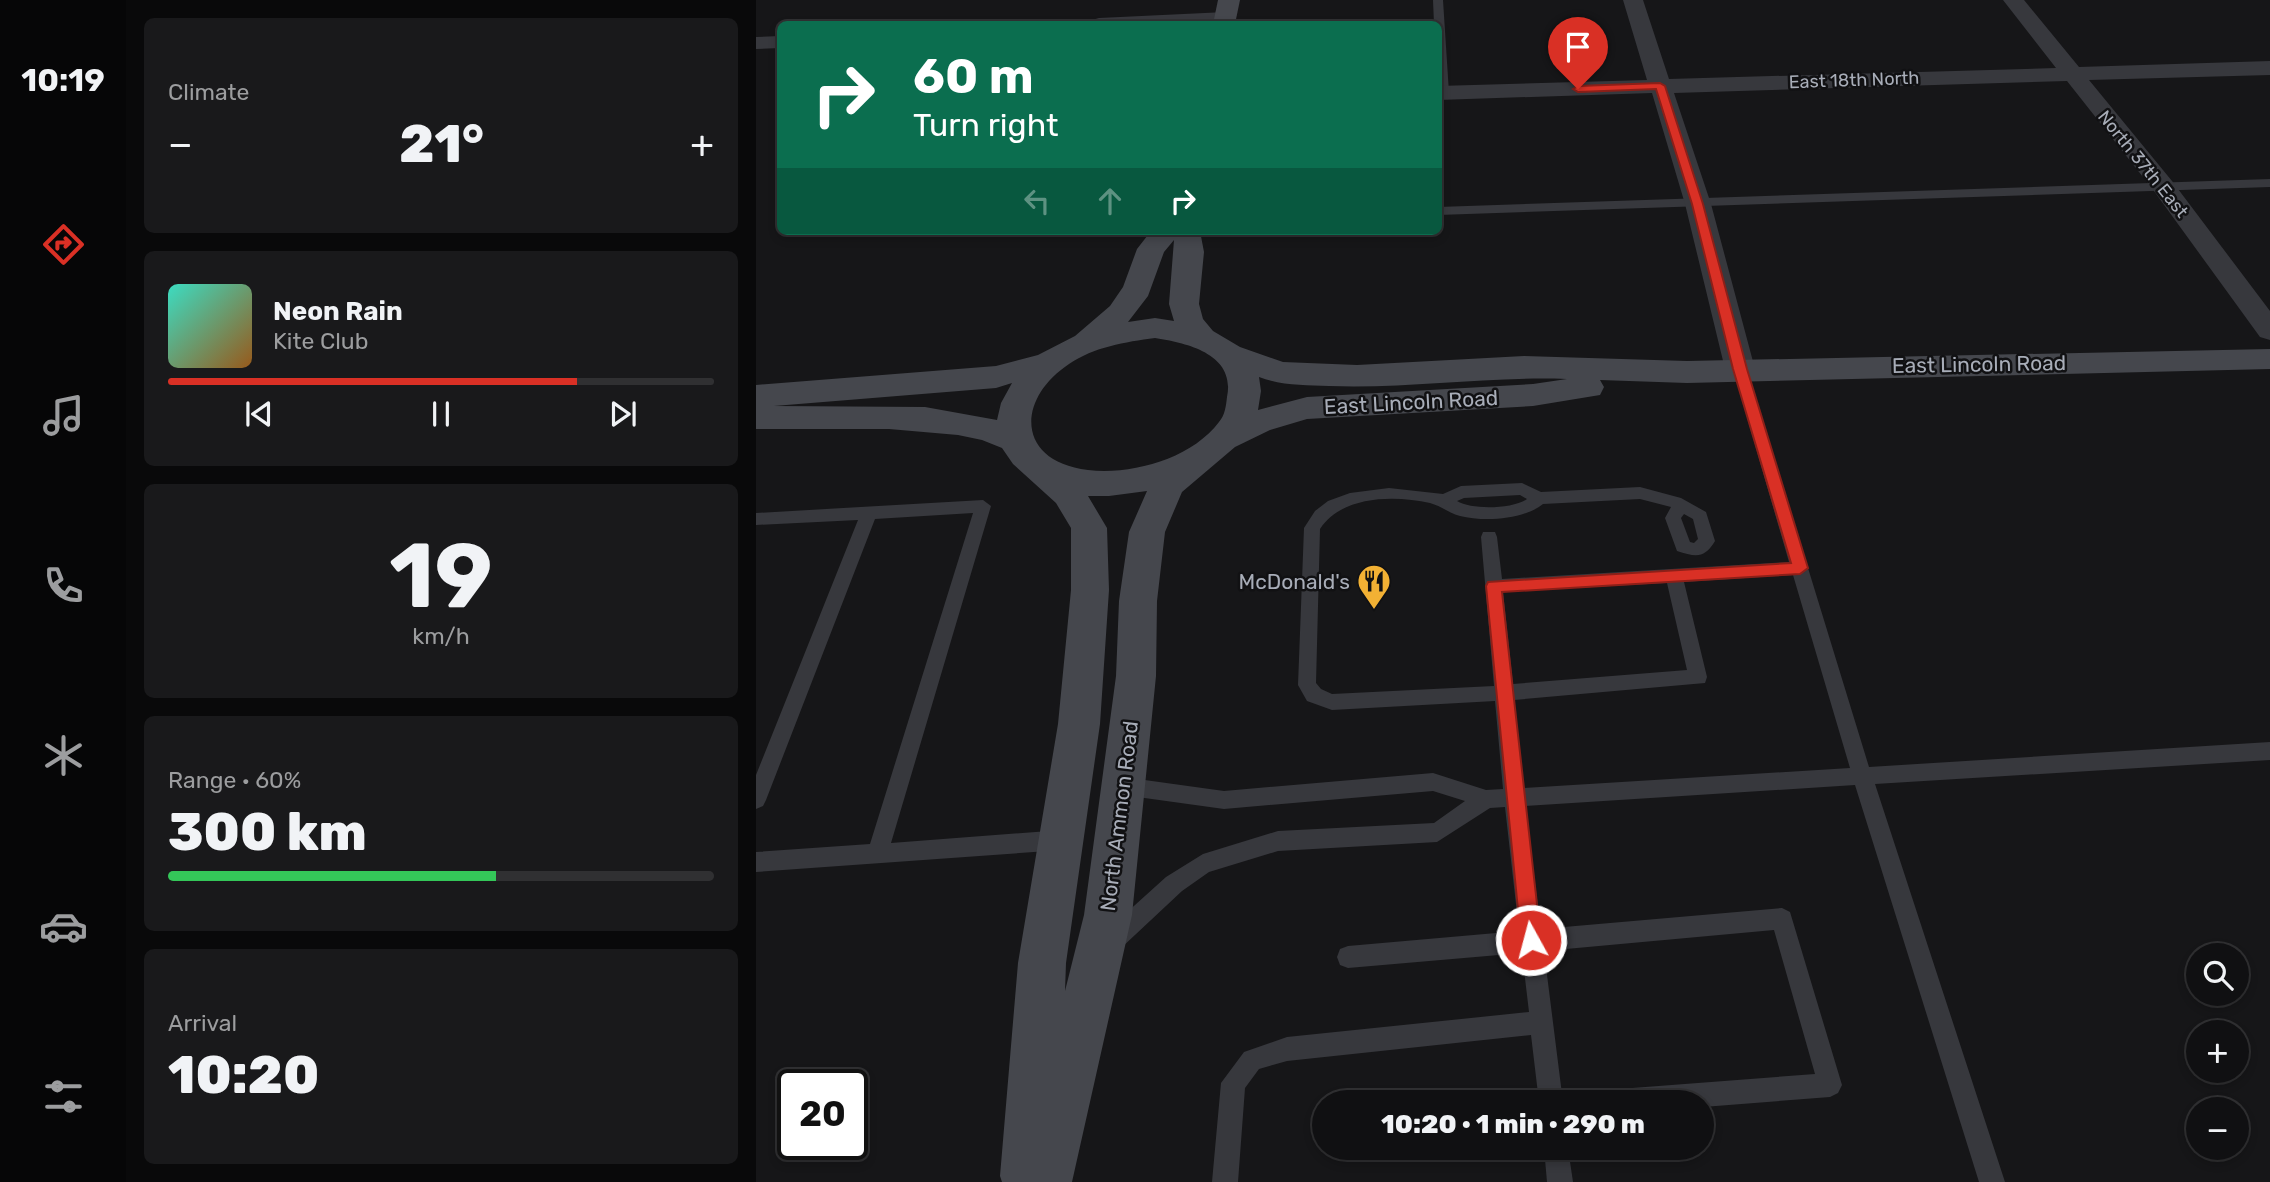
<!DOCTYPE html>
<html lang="en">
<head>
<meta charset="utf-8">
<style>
	:root { --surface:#101012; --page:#19191b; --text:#f1f3f6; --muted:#9c9d9f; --line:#303032; --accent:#d93025 }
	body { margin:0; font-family:Rubik,sans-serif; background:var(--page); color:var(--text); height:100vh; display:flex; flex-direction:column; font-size:26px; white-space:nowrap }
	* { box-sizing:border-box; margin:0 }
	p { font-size:23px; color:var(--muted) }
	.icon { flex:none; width:38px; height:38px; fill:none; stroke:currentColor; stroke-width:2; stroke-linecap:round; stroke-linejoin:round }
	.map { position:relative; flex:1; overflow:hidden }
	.details { display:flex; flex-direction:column; gap:18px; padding:18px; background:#09090a; width:630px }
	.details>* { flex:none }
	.guide { position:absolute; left:21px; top:21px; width:665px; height:214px; border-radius:10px; box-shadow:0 4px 10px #0003,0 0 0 2px var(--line); background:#0b6e4f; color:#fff; overflow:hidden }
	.buttons { position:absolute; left:1430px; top:943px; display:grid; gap:14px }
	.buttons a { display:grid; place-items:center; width:63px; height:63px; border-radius:50%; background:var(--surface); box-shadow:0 4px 10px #0003,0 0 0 2px var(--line); font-size:35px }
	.speed { position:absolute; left:21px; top:1069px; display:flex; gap:14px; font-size:35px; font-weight:700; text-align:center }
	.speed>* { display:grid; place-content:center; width:91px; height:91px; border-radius:50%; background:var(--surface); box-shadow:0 4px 10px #0003,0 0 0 2px var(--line); line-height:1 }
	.speed .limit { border:4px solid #111; border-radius:10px; background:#fff; color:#111 }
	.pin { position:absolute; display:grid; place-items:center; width:60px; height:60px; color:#fff; margin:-72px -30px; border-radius:50% 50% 50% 0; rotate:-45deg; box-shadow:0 0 7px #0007 }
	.pin .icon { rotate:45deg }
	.me { position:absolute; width:77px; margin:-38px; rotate:353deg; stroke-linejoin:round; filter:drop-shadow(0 0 5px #0008) }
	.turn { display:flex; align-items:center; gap:24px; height:147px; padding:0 21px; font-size:32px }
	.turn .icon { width:91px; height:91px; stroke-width:2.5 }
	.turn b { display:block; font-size:49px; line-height:60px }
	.lanes { display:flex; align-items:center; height:66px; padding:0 21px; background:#0003; justify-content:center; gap:35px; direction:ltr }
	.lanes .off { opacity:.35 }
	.big { font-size:52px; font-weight:800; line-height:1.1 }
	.details .card { flex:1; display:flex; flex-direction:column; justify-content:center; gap:10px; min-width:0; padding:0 24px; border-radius:10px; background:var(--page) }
	.details .dial { align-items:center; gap:0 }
	.dial b { font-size:91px; line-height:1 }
	.song { display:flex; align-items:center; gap:21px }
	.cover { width:84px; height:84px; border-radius:10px; background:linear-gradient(135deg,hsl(170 70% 55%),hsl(30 70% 35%)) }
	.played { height:7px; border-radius:4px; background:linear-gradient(90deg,var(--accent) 75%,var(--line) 75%) }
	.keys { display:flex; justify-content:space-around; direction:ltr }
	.heat { display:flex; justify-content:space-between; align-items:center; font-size:38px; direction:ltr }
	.charge { height:10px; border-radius:5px; background:linear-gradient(90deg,#34c759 60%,var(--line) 0) }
	.trip { position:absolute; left:556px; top:1090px; width:402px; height:70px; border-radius:35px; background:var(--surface); box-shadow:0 4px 10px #0003,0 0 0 2px var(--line); font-weight:800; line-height:70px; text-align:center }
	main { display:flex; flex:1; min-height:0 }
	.dock { display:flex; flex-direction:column; width:126px; justify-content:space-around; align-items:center; background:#060607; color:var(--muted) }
	.dock .icon { width:49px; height:49px }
	.dock .on { color:var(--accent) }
	.dock b { font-size:32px; color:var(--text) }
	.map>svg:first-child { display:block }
</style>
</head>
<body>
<main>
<nav class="dock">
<b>10:19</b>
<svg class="icon on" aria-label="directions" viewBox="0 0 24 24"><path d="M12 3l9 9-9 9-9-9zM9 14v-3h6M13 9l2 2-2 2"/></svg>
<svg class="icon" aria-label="music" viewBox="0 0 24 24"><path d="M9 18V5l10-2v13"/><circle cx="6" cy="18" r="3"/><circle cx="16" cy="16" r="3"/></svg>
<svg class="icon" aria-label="phone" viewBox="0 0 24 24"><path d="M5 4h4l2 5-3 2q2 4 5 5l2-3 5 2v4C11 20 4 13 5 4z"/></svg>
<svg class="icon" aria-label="climate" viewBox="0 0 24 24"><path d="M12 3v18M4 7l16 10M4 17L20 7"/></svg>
<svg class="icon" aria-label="car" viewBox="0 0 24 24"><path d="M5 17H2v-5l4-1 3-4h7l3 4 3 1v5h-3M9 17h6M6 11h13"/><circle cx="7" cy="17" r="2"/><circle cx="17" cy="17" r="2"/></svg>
<svg class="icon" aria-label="filters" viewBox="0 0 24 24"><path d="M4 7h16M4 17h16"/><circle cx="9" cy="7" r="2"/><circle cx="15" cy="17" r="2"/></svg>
</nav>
<section class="details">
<div class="card"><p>Climate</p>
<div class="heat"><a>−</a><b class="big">21°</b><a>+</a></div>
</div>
<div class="card">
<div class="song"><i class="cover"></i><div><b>Neon Rain</b><p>Kite Club</p></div></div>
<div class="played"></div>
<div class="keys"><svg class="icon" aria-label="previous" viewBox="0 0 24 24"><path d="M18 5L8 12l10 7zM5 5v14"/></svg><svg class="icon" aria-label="pause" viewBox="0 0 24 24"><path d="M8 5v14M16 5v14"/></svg><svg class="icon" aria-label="next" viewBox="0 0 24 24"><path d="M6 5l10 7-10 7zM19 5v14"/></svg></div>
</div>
<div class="card dial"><b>19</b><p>km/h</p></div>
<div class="card"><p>Range · 60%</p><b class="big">300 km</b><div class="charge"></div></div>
<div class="card"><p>Arrival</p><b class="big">10:20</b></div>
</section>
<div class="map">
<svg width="1514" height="1182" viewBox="0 0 1514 1182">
	<rect width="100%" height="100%" fill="#161618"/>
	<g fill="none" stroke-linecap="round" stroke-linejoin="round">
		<!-- service -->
		<g fill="#37383d" fill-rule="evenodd">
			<path d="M 677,0 L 687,0 L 693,93 L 687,96 L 682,95 L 682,24 L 678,24 Z"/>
			<path d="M 1514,179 L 1514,187 L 682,215 L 682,207 Z"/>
			<path d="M 984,364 L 991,369 L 1113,767 L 1514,742 L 1514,760 L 1119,784 L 1249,1182 L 1223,1182 L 1099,785 L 769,806 L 785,929 L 1026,908 L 1034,912 L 1086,1085 L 1082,1093 L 1074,1097 L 947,1107 L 947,1102 L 838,1102 L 842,1094 L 850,1090 L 1059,1074 L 1018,930 L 788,951 L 807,1102 L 783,1102 L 775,1035 L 531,1061 L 503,1069 L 489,1088 L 482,1182 L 456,1182 L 465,1083 L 488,1052 L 531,1037 L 773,1012 L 766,953 L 592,968 L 584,965 L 581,957 L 584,949 L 592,946 L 763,931 L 749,807 L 734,808 L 681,842 L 522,851 L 453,872 L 426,891 L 364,949 L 356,952 L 348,949 L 345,941 L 348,933 L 410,877 L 447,854 L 522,831 L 678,823 L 709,801 L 677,791 L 468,809 L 367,795 L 360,792 L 357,786 L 360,780 L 367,777 L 468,791 L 677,773 L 730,790 L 747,789 L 739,701 L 576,710 L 551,701 L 542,685 L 548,528 L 559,511 L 572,501 L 594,493 L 633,488 L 687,494 L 705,486 L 766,483 L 785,492 L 884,487 L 925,498 L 950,512 L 959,541 C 948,559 940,557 921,551 L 909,518 L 915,507 L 884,499 L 787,504 C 767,520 728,522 704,516 C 693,513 685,506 674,503 C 639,495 586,495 564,529 L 560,683 L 565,689 L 576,694 L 738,686 L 725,537 L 727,532 L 739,532 L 741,537 L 746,579 L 1033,562 L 977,369 ZM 764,495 L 771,499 C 756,509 716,510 701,501 L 708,498 ZM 928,514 L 937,519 L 942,539 L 938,543 L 934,542 L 925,518 ZM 1037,575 L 1094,768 L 767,788 L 758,700 L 949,683 L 951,677 L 928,582 ZM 911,583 L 931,670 L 757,684 L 747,592 Z"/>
			<path d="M 227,500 L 235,506 L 135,843 L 306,830 L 313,833 L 316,840 L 313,847 L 306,850 L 0,872 L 0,852 L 114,844 L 217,513 L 119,519 L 10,800 L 7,806 L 0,809 L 0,775 L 102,520 L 0,525 L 0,513 Z"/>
			<path d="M 788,1148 L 812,1148 L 817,1182 L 791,1182 Z"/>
		</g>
		<!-- minor -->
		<g fill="#37383d" fill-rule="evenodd">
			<path d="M 867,0 L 887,0 L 913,79 L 1300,68 L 1247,0 L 1268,0 L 1323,67 L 1514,61 L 1514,75 L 1333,80 L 1416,181 L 1514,311 L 1514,340 L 1504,337 L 1398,191 L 1311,81 L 918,93 L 955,204 L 999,369 L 994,376 L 984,379 L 974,376 L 969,369 L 929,204 L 896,93 L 682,100 L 682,86 L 891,80 Z"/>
			<path d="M 470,12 L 477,14 L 480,18 L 477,22 L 333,24 L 336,20 L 343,18 Z"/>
			<path d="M 24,36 L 24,48 L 0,49 L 0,37 Z"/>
		</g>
		<!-- secondary -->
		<g fill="#45474d" fill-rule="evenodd">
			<path d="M 462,0 L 484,0 L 479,24 L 457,24 Z"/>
			<path d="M 395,231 L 444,231 L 448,252 L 443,304 L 447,319 L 457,331 L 484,347 L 527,362 L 601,365 L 768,356 L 931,361 L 1514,349 L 1514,369 L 931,383 L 844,380 L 848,387 L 844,395 L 777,406 L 551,419 L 514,430 L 479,447 L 426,492 L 409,532 L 401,601 L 400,676 L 376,915 L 316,1182 L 246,1182 L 244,1176 L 262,963 L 302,724 L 315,590 L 315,528 L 300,503 L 257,464 L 246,448 L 226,440 L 202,435 L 133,429 L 0,429 L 0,385 L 240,366 L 282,355 L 319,336 L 354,306 L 367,287 L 381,249 ZM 418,240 L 413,304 L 418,321 L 399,318 L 372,322 L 392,296 L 408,252 ZM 399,338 C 431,343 480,354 471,397 C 470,406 469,415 463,422 C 435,459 376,475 332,470 C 261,462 259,400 313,364 C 338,347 369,342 399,338 ZM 503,377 C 526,386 549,385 573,386 C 652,389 732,376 811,379 L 777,384 L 551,397 L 502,410 L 505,391 ZM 256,383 L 245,403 L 241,420 L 169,407 L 18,406 L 240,388 ZM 391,491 L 373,532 L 363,601 L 360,676 L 328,915 L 309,991 L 310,963 L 344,724 L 353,590 L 351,528 L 332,496 L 353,496 Z"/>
		</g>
	</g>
	<!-- route -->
	<path fill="#d93025" stroke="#8d1f18" stroke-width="2" d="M 904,83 L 909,86 L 947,204 L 991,369 L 1052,568 L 1044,574 L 746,592 L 785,940 L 782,947 L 775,950 L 768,947 L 765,940 L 730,586 L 732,582 L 1035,563 L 977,369 L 936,204 L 900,89 L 822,92 L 817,89 L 822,86 Z"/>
	<!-- icons -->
	<defs>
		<symbol id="restaurant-pin" viewBox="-11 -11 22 30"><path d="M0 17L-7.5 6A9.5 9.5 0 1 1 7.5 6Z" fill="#f2b134" stroke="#111113"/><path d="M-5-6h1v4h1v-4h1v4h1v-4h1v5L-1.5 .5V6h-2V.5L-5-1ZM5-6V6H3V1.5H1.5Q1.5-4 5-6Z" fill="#111"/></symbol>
	</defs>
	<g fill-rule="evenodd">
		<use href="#restaurant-pin" x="599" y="562" width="38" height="52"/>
	</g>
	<g text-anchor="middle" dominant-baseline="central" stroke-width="5" stroke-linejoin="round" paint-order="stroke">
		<!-- far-street labels -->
		<g font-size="18" fill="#a8adb8" stroke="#111113">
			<text transform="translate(1098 80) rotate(-2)">East 18th North</text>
			<text transform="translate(1387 164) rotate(51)">North 37th East</text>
		</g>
		<!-- street labels -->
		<g font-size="21" fill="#a8adb8" stroke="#111113">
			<text transform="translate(1223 364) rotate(-1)">East Lincoln Road</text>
			<text transform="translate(655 402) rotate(-3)">East Lincoln Road</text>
			<text transform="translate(363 816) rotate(-83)">North Ammon Road</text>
		</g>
		<!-- poi labels -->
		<g font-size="21" fill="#a8adb8" stroke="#111113" text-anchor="end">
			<text x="594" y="581">McDonald's</text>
		</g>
	</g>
</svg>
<div class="buttons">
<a><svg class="icon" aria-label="search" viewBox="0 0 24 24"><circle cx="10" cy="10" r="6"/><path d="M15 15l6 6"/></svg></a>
<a>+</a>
<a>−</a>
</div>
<div class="speed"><div class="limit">20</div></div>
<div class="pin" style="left:822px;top:89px;background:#d93025"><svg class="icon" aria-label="arrive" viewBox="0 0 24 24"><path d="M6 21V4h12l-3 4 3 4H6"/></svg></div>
<svg class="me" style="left:775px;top:940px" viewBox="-20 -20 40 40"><circle r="17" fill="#d93025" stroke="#fff" stroke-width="3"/><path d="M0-11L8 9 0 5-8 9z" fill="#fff"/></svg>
<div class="trip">10:20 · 1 min · 290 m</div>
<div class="guide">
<div class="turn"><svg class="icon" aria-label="right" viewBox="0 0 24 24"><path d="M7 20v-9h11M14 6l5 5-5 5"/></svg><div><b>60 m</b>Turn right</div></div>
<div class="lanes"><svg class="icon off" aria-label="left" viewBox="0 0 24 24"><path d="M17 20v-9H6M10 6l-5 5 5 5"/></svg><svg class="icon off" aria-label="ahead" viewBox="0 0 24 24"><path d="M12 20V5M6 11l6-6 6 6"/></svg><svg class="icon" aria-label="right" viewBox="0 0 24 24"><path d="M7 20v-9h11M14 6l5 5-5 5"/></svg></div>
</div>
</div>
</main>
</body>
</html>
